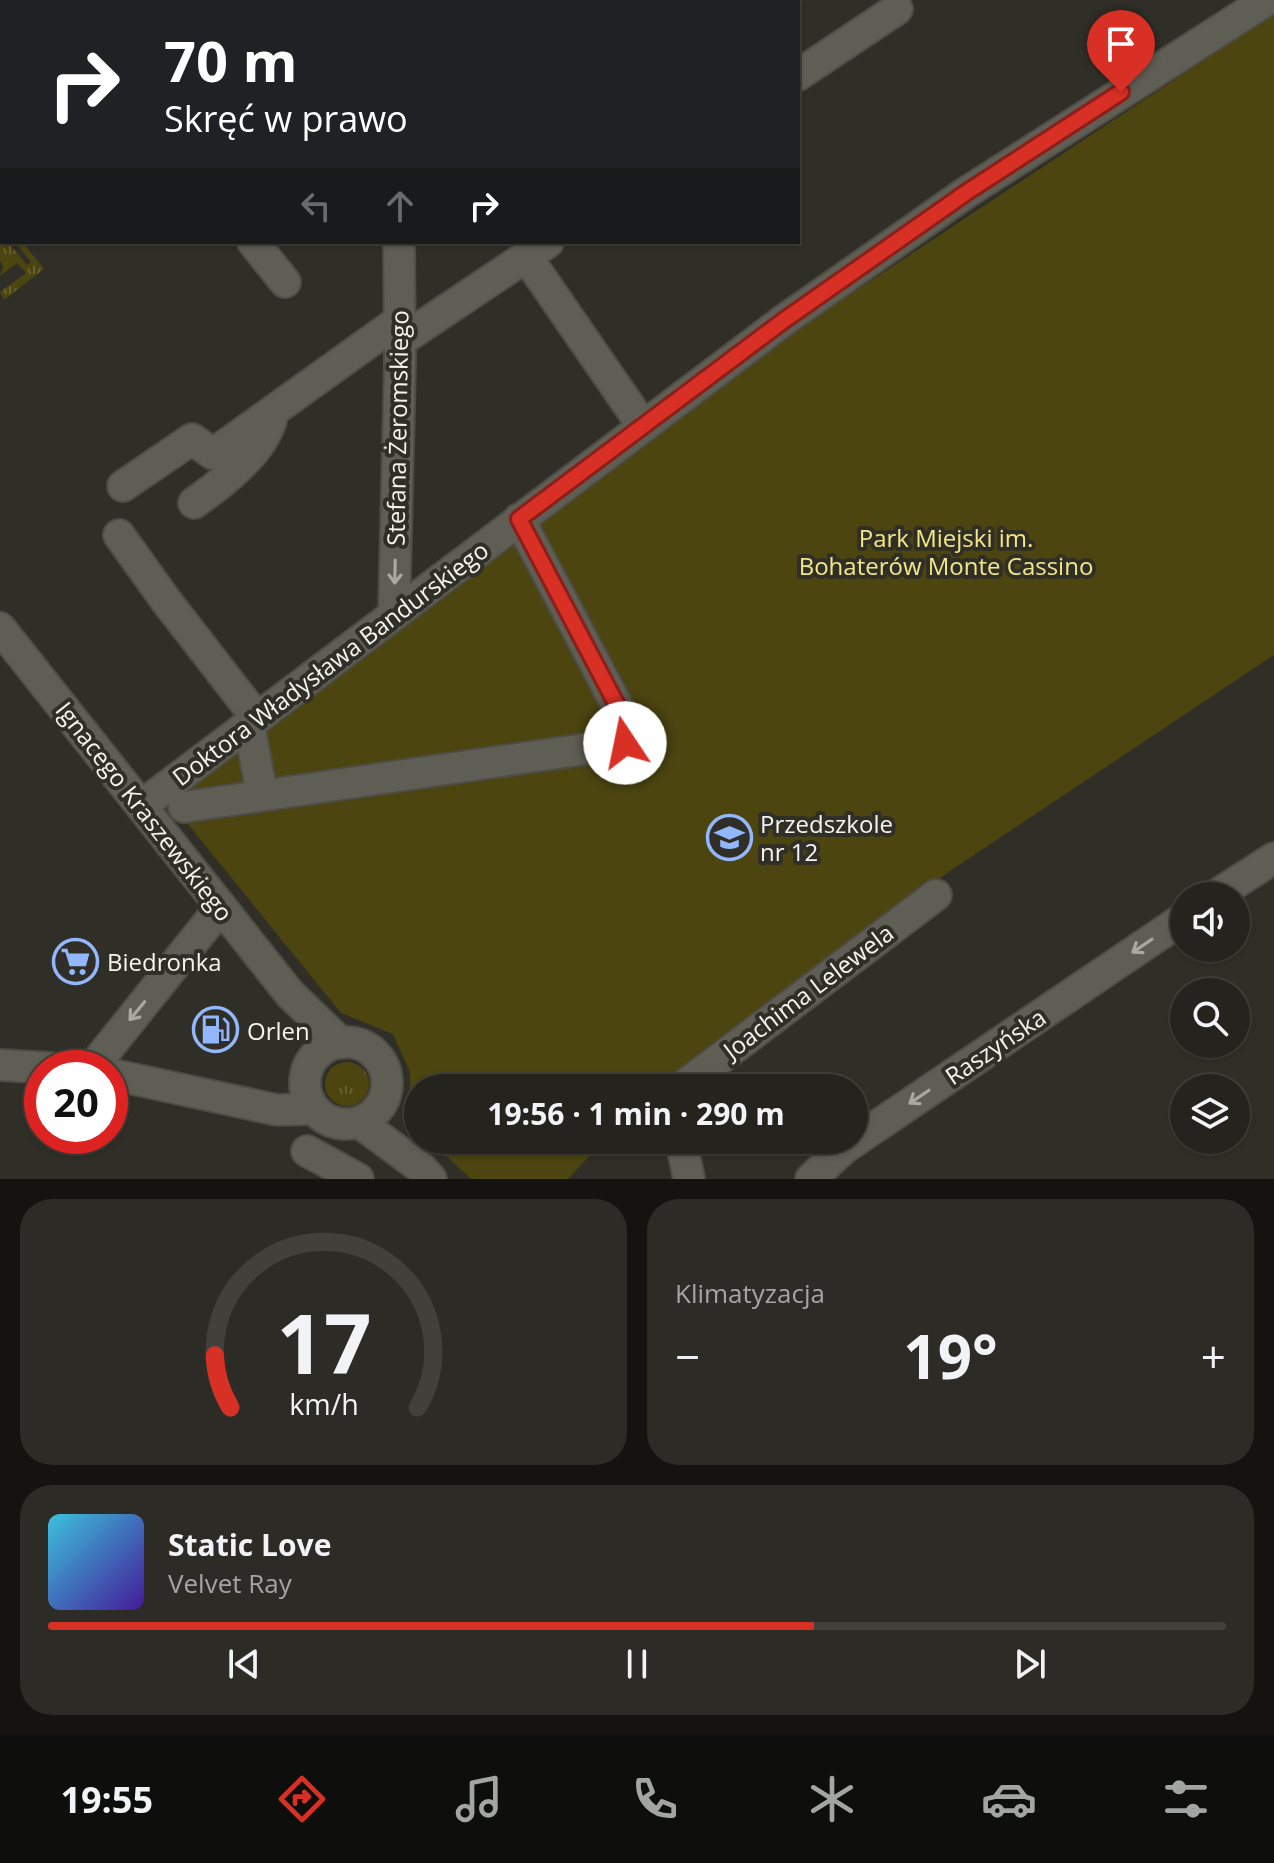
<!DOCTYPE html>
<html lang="pl">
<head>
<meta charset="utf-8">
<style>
	:root { --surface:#24231d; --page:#2c2b26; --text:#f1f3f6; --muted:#a3a4a4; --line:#41403b; --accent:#d93025 }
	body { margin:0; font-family:"Open Sans",sans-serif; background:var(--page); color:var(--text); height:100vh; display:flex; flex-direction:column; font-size:30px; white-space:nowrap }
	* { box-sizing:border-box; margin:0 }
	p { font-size:26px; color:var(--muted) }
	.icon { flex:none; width:44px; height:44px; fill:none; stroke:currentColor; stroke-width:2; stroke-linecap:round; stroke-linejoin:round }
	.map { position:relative; height:1179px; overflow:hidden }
	.drawer { display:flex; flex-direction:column; gap:20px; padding:20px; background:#141310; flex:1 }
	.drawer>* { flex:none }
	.hud { position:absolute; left:0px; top:0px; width:800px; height:244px; box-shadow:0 2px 6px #0004,0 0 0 2px var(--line); background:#202124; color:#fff; overflow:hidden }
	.controls { position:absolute; left:1170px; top:882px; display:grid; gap:16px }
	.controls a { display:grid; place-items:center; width:80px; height:80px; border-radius:50%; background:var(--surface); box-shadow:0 2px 6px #0004,0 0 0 2px var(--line); font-size:40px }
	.speed { position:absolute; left:24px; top:1050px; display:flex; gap:16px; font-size:40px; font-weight:700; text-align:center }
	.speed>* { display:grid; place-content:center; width:104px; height:104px; border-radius:50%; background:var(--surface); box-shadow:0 2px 6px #0004,0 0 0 2px var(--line); line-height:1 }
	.speed .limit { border:12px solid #d22; background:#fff; color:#111 }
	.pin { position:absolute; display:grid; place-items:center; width:68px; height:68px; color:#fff; margin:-82px -34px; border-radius:50% 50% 50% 0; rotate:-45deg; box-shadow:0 0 8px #0007 }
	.pin .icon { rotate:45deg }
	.me { position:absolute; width:88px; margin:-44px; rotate:349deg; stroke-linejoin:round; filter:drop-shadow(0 0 6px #0008) }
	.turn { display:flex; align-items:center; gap:28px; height:168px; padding:0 32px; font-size:36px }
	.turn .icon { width:104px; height:104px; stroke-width:2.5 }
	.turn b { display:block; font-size:56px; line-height:68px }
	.lanes { display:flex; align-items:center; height:76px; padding:0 32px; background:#0003; justify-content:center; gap:40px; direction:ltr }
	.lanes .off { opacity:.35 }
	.big { font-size:60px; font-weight:700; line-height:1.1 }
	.drawer .widget { flex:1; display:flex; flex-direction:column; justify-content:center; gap:12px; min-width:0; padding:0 28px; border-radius:32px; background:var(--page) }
	.drawer .dial { align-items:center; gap:0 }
	.dial svg { height:208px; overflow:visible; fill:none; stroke:var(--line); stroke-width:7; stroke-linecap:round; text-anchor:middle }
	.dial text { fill:var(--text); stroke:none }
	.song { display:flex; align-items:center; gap:24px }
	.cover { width:96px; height:96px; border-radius:12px; background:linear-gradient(135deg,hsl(190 70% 55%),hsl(260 70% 35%)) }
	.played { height:8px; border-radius:4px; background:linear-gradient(90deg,var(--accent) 65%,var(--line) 65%) }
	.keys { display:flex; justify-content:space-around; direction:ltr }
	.heat { display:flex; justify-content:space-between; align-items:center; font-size:44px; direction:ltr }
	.drawer .tiles { flex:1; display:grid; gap:20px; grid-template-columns:1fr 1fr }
	.widget:last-child { grid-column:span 2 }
	.trip { position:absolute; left:404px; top:1074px; width:464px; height:80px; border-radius:40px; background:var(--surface); box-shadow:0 2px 6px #0004,0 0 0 2px var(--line); font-weight:700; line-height:80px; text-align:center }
	.dock { display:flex; height:128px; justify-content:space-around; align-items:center; background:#0e0e0c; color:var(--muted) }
	.dock .icon { width:56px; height:56px }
	.dock .selected { color:var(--accent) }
	.dock b { font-size:36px; color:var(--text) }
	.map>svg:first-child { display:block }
</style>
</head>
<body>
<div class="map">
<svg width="1274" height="1179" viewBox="0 0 1274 1179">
	<defs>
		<pattern id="grass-tufts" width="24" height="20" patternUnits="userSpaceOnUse" patternTransform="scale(2)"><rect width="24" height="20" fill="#4c4510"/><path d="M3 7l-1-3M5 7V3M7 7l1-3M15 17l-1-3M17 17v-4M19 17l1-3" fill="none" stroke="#666033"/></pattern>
	</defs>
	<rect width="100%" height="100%" fill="#302f27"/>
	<!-- grass -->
	<g fill="url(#grass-tufts)">
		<path d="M 0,232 L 2,242 L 8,242 L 27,265 L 31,262 L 15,242 L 22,242 L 44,269 L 4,300 L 0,292 L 26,273 L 17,263 L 0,276 L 3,267 L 0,260 Z"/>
		<circle cx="347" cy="1084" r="22"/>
	</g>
	<!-- park -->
	<g fill="#4c4510">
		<path d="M 1274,14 L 1274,655 L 953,869 L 653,1088 L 418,1088 L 418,1121 L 410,1108 L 410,1072 L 393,1034 L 341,1013 L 170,802 L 763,352 Z"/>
		<path d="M 429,1140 L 604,1140 L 568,1179 L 471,1179 Z"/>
	</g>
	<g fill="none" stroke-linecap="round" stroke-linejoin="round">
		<defs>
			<g id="minor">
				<path d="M 145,0 L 147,2"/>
				<path d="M 398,2 L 398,0"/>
				<path d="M 0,70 L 2,68"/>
				<path d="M 798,75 L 897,9"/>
				<path d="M 253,242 L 285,282"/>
				<path d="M 526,256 L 643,426"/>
				<path d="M 400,341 L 548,242"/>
				<path d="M 123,486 L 192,439 L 213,454 L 400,320"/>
				<path d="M 194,503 C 221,484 262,453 271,420"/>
				<path d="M 519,519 L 620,711 L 625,743"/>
				<path d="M 119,535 L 167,602 L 257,718"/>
				<path d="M 394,614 L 400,362 L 399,242"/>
				<path d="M 0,628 L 290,994 L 341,1043"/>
				<path d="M 249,724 L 262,795"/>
				<path d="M 141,806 L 783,321 L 967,192 L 1267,0"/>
				<path d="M 184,807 L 648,740"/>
				<path d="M 1215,896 L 1274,858"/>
				<circle cx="346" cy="1083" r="41"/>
				<path d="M 0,1065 L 51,1068"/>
				<path d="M 92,1068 L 221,907"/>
				<path d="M 110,1074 L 277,1110 L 314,1109"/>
				<path d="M 681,1088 L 936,895"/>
				<path d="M 359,1122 L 421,1168 L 431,1179"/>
				<path d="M 681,1140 L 689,1179"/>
				<path d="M 307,1151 L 358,1179"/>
				<path d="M 811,1179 L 843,1149 L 1184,918"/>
			</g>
		</defs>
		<!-- minor casing -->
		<use href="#minor" stroke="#4d4c45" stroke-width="34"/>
		<!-- minor -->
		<use href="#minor" stroke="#5f5e54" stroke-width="30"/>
	</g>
	<!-- one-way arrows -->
	<defs><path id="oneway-shaft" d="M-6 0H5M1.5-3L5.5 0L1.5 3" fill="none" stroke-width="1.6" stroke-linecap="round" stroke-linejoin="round" transform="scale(2)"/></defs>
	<g stroke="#aaa9a1">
		<use href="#oneway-shaft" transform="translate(395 572) rotate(91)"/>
		<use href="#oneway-shaft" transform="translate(1142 946) rotate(146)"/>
		<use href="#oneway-shaft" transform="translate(137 1011) rotate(129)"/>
		<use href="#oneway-shaft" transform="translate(919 1097) rotate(146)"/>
	</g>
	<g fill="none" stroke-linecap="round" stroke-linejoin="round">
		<defs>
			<path id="route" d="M 625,743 L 620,711 L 519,519 L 783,321 L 967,192 L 1121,92"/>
		</defs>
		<!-- route casing -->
		<use href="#route" stroke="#8d1f18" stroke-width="20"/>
		<!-- route -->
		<use href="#route" stroke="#d93025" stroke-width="14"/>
	</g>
	<!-- icons -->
	<defs>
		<symbol id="school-ring" viewBox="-11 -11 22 22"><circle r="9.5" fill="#302f27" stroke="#93b7fd" stroke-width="1.5"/><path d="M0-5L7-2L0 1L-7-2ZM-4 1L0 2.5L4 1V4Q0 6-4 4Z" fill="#93b7fd"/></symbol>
		<symbol id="supermarket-ring" viewBox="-11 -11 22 22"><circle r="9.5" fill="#302f27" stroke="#93b7fd" stroke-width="1.5"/><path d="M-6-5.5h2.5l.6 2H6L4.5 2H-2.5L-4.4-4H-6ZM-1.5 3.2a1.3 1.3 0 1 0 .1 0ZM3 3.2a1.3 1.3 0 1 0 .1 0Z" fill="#93b7fd"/></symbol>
		<symbol id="fuel-ring" viewBox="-11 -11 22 22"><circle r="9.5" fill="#302f27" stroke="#93b7fd" stroke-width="1.5"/><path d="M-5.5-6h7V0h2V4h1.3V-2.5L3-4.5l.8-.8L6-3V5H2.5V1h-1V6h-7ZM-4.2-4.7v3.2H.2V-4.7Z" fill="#93b7fd"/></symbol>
	</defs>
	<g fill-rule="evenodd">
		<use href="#school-ring" x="704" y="812" width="51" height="51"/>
		<use href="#supermarket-ring" x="50" y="936" width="51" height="51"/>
		<use href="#fuel-ring" x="190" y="1004" width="51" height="51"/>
	</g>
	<g text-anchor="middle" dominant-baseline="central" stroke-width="8" stroke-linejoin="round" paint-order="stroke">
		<!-- street labels -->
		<g font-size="24" fill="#f4f4ee" stroke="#302f27">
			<text transform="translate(397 428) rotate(-89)">Stefana Żeromskiego</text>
			<text transform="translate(330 663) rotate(-37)">Doktora Władysława Bandurskiego</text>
			<text transform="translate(145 811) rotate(52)">Ignacego Kraszewskiego</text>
			<text transform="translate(808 991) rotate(-37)">Joachima Lelewela</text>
			<text transform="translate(995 1046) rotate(-34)">Raszyńska</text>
		</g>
		<!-- park labels -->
		<g font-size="24" fill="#f3e685" stroke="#302f27">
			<text x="946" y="537">Park Miejski im.<tspan x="946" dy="28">Bohaterów Monte Cassino</tspan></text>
		</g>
		<!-- poi labels -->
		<g font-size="24" fill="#f4f4ee" stroke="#302f27" text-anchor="start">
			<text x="760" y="823">Przedszkole<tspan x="760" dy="28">nr 12</tspan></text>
			<text x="107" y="961">Biedronka</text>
			<text x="247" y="1030">Orlen</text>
		</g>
	</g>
</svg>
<div class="controls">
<a><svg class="icon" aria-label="sound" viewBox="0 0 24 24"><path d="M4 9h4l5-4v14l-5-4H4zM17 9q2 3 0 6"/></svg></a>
<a><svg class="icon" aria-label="search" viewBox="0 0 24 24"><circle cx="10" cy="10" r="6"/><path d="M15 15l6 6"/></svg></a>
<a><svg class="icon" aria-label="layers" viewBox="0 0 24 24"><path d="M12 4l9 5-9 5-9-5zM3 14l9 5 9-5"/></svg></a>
</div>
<div class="speed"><div class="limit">20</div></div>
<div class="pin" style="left:1121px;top:92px;background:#d93025"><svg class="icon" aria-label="arrive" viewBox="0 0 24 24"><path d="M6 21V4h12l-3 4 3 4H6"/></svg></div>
<svg class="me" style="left:625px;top:743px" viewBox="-20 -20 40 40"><circle r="19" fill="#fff"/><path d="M0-13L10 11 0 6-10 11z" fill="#d93025"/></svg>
<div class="trip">19:56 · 1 min · 290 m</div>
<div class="hud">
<div class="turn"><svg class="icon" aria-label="right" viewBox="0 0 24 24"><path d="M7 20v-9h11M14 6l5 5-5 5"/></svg><div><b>70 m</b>Skręć w prawo</div></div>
<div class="lanes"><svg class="icon off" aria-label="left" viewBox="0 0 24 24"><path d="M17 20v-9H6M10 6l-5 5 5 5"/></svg><svg class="icon off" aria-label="ahead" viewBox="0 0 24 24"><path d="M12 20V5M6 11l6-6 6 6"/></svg><svg class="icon" aria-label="right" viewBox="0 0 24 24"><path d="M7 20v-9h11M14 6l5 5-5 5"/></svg></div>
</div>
</div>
<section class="drawer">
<div class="tiles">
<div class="widget dial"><svg viewBox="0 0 100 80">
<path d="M14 69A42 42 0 1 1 86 69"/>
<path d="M14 69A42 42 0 0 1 8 49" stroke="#d93025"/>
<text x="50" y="56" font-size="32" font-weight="700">17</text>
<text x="50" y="72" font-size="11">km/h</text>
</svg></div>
<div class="widget"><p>Klimatyzacja</p>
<div class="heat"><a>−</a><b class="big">19°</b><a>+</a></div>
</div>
<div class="widget">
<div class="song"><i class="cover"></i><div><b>Static Love</b><p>Velvet Ray</p></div></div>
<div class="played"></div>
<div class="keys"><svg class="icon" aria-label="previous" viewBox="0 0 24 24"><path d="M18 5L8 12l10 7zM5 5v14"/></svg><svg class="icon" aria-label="pause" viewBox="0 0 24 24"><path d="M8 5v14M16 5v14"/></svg><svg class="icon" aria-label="next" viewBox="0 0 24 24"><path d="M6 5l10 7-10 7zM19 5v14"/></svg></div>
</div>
</div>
</section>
<nav class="dock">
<b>19:55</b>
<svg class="icon selected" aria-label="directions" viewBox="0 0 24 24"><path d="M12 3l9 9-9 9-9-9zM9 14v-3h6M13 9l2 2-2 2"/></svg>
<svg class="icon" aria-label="music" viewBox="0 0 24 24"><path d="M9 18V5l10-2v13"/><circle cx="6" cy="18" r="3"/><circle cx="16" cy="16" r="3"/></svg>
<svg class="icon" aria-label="phone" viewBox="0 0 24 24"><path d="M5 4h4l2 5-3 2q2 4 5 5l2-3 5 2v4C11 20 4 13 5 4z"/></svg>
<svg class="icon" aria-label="climate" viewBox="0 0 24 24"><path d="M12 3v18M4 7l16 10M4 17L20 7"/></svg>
<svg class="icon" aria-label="car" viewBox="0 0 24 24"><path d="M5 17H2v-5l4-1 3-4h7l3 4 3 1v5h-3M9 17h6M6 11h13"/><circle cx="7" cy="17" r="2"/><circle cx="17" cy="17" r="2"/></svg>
<svg class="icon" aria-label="filters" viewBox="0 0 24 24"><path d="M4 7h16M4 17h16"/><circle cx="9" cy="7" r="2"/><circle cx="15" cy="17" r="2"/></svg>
</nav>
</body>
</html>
